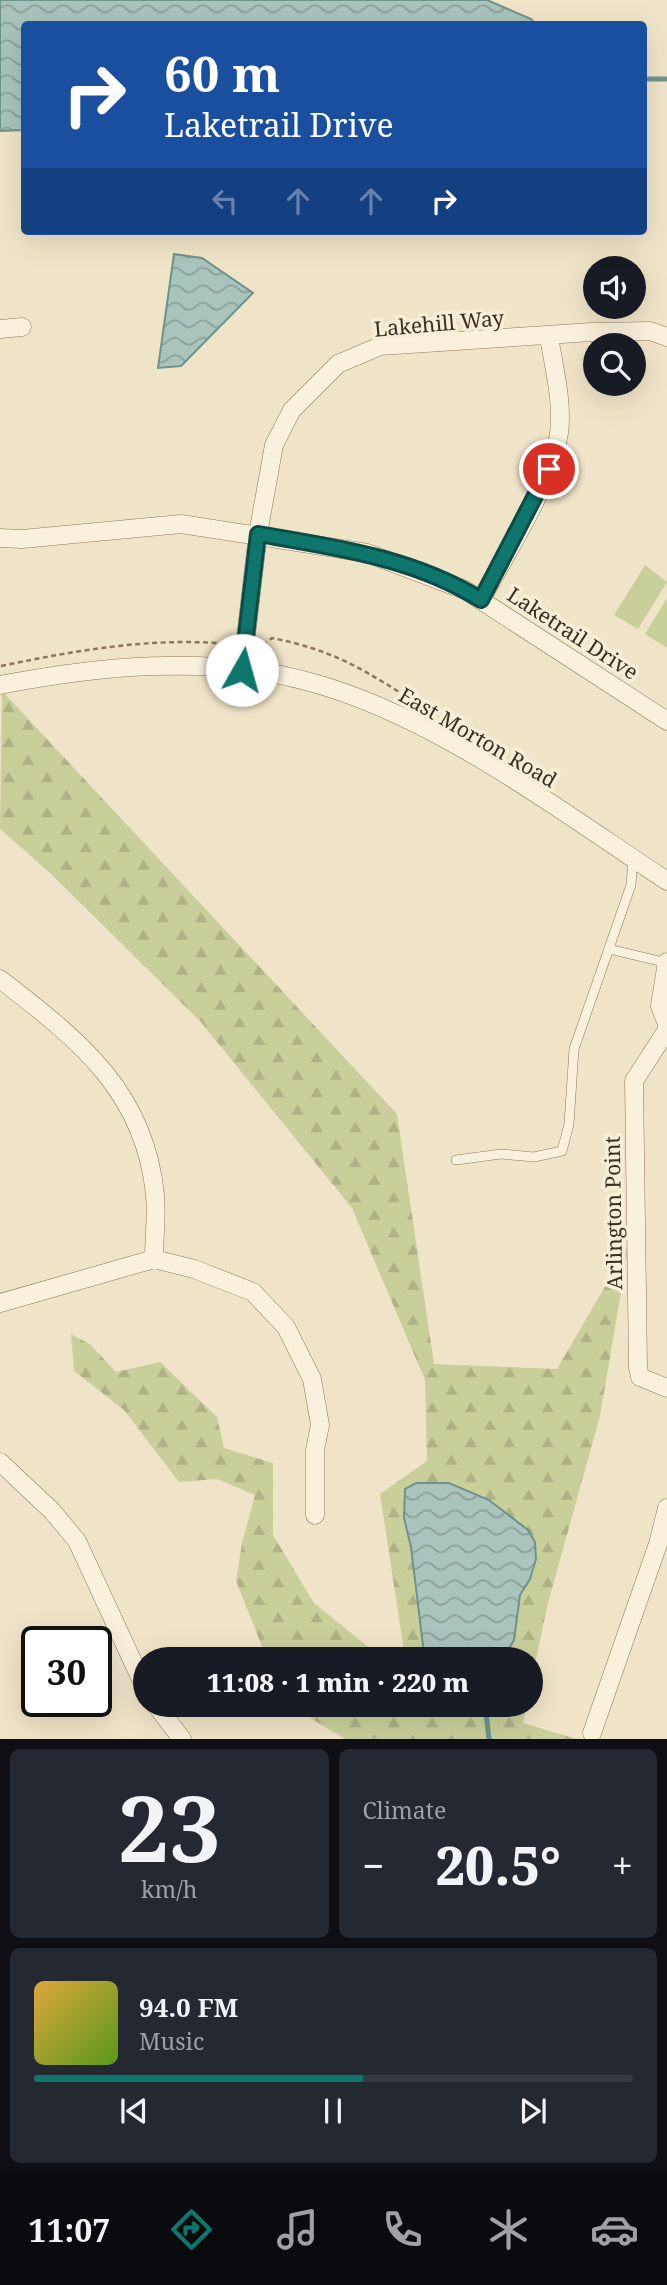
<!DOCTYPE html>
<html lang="en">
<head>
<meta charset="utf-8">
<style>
	:root { --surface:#171b24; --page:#242831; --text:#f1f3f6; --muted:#9ea1a6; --line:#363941; --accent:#0f766e }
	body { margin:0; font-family:"Noto Serif",serif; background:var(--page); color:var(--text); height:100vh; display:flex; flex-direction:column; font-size:26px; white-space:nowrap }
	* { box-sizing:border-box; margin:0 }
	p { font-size:23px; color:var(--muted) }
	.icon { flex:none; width:38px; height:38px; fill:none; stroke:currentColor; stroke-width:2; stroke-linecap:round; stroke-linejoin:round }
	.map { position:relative; height:1739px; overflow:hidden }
	.sheet { display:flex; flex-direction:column; gap:10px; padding:10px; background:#0d0f14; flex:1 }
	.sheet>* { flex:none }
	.hud { position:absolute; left:21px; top:21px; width:626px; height:214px; border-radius:7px; box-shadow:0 7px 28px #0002; background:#1a4fa0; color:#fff; overflow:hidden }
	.tools { position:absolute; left:583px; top:256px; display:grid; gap:14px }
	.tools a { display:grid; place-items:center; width:63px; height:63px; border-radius:50%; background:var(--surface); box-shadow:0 7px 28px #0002; font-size:35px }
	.speed { position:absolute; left:21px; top:1626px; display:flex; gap:14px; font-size:35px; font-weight:700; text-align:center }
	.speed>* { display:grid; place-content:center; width:91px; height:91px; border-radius:50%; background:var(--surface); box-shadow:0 7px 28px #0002; line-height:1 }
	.speed .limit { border:4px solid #111; border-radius:10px; background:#fff; color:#111 }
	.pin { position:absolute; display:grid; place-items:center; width:60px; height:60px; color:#fff; margin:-30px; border:4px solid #fff; border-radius:50%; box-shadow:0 2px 7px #0007 }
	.me { position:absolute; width:77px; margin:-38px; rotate:7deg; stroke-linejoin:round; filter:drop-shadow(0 0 5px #0008) }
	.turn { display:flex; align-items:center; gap:24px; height:147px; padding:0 28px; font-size:32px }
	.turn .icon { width:91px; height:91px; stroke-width:2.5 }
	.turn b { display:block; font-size:49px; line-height:60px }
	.lanes { display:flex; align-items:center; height:66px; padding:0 28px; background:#0003; justify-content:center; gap:35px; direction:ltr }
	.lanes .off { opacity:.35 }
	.big { font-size:52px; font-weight:800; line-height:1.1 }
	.sheet .card { flex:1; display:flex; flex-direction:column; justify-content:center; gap:10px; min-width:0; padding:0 24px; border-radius:10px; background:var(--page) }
	.sheet .dial { align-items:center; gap:0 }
	.dial b { font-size:91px; line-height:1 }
	.song { display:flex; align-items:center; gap:21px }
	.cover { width:84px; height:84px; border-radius:10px; background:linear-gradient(135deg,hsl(40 70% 55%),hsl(90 70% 35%)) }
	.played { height:7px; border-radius:4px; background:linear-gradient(90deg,var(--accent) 55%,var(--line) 55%) }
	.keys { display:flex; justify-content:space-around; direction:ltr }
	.heat { display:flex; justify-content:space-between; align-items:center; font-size:38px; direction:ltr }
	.sheet .tiles { flex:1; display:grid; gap:10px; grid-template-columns:1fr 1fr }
	.card:last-child { grid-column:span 2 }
	.trip { position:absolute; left:133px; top:1647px; width:410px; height:70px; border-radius:35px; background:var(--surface); box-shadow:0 7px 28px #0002; font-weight:800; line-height:70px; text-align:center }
	.dock { display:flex; height:112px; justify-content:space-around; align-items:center; background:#090b0e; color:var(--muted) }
	.dock .icon { width:49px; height:49px }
	.dock .on { color:var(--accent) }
	.dock b { font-size:32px; color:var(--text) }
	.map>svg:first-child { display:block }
</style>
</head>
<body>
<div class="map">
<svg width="667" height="1739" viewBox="0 0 667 1739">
	<defs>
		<pattern id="forest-firs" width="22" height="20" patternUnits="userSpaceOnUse" patternTransform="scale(1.75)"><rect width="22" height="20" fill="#c9cf9b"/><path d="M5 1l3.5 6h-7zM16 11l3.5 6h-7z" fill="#aeb285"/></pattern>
		<pattern id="water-waves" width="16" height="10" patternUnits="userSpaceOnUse" patternTransform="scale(1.75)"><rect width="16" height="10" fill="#a9c4bc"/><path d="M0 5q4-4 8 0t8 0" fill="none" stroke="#8ba098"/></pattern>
	</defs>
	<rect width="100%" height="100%" fill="#f0e4c8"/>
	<!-- forest -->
	<g fill="url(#forest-firs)">
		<path d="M 2,691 L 397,1114 L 434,1364 L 557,1369 L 629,1245 L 600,1416 L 548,1603 L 530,1687 L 530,1659 L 385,1659 L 404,1651 L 380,1494 L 427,1461 L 425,1380 L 352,1208 L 200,1021 L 50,873 L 0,829 Z"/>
		<path d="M 71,1334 L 90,1344 L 116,1372 L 160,1362 L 217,1417 L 224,1448 L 273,1463 L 273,1535 L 314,1603 L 383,1659 L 267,1659 L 236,1581 L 242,1543 L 255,1495 L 217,1479 L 179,1482 L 124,1410 L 74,1371 Z"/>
		<path d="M 299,1705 L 527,1705 L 523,1723 L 577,1739 L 345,1739 L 307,1716 Z"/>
	</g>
	<!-- park -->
	<g fill="#c9cf9b">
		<path d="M 645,565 L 667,582 L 638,629 L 614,615 Z"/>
		<path d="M 667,598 L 667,648 L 645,634 Z"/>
	</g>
	<!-- water -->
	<g fill="url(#water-waves)" stroke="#6f938a" stroke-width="2">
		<path d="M 0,0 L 487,0 L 531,19 L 535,24 L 24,24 L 24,130 L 0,131 Z"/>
		<path d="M 174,254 L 202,258 L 253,293 L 181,366 L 158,368 Z"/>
		<path d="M 416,1483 L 449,1483 L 489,1500 L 528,1530 L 535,1542 L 536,1559 L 530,1579 L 520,1595 L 514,1640 L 503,1659 L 433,1659 L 424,1654 L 411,1547 L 404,1518 L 405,1489 Z"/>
	</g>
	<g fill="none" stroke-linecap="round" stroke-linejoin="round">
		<!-- stream -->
		<g stroke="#6f938a" stroke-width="5">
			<path d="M 644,79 L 667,79"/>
			<path d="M 485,1704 L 489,1739"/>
		</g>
		<defs>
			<g id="lane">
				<path d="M 609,949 L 667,963"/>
				<path d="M 456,1160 L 501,1154 L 534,1157 L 562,1151 L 569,1124 L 574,1049 L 631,885 L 633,858"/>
			</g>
			<g id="street">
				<path d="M 0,329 L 22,327"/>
				<path d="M 0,538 L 22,539 L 181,524 L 367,553 L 465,590 L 667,721"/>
				<path d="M 481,600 C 506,553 551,485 559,433 C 563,402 554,368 549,337"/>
				<path d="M 242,670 L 258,534 L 274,445 L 292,410 L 338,364 L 380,346 L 592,332 L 650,331 L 667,337"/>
				<path d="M 0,685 C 98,666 208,655 306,681 C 431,713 559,810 667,881"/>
				<path d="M 667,962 L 660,1006 L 667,1024"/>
				<path d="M 0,979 C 77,1039 145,1090 155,1195 C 157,1216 154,1238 154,1259"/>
				<path d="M 667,1030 L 634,1081 L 638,1367 L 640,1377 L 667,1388"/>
				<path d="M 0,1303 L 154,1259 L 194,1269 L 253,1292 L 286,1327 L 312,1379 L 320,1425 L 315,1450 L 315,1515"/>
				<path d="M 0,1462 L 52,1511 L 77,1541 L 145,1688"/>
				<path d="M 155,1704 L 182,1739"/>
				<path d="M 592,1733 L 658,1544 L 667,1508"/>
			</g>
		</defs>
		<!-- lane casing -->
		<use href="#lane" stroke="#8d765c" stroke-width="10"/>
		<!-- street casing -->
		<use href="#street" stroke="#8d765c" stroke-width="19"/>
		<!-- path -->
		<g stroke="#8d765c" stroke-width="2.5" stroke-dasharray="5 3.5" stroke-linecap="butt">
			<path d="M 263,645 L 272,638 C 338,651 367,672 423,707"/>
			<path d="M 1,666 C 78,650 151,637 230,644"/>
		</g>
		<!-- lane -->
		<use href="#lane" stroke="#faf1dc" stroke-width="9"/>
		<!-- street -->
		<use href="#street" stroke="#faf1dc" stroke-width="18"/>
	</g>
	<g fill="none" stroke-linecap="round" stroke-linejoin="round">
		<defs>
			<path id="route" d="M 242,670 L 258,534 C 334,547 415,558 481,600 L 549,469"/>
		</defs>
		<!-- route casing -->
		<use href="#route" stroke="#0a4d48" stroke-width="18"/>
		<!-- route -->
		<use href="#route" stroke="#0f766e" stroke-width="12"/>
	</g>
	<g text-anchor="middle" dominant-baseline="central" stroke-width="7" stroke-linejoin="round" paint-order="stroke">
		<!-- street labels -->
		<g font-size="21" fill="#3d2e20" stroke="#f7eed8">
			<text transform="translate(439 323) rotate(-5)">Lakehill Way</text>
			<text transform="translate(573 633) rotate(33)">Laketrail Drive</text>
			<text transform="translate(478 737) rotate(30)">East Morton Road</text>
			<text transform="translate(613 1213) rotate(-91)">Arlington Point</text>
		</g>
	</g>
</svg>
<div class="tools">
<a><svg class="icon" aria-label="sound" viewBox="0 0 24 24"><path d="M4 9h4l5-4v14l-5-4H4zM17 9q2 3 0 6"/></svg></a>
<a><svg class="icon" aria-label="search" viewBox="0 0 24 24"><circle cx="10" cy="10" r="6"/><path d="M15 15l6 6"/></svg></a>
</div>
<div class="speed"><div class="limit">30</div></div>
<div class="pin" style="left:549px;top:469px;background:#d93025"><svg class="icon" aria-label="arrive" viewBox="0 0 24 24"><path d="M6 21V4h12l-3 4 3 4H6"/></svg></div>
<svg class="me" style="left:242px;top:670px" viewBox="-20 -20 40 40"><circle r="19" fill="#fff"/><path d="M0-13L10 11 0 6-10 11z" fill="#0f766e"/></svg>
<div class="trip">11:08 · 1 min · 220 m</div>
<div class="hud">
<div class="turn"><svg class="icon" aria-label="right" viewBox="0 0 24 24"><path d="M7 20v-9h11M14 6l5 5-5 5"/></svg><div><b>60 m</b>Laketrail Drive</div></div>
<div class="lanes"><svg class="icon off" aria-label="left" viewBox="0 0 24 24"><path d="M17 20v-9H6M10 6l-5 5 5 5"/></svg><svg class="icon off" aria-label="ahead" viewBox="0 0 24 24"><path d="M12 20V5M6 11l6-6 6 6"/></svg><svg class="icon off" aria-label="ahead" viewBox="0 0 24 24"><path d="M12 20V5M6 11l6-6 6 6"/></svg><svg class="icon" aria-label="right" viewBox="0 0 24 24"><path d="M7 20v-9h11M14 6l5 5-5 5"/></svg></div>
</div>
</div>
<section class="sheet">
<div class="tiles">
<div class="card dial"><b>23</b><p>km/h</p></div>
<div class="card"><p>Climate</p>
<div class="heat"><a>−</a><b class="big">20.5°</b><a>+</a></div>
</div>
<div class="card">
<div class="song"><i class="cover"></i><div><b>94.0 FM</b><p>Music</p></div></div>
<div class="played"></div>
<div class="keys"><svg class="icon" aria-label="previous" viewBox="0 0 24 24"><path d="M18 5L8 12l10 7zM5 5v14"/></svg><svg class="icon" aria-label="pause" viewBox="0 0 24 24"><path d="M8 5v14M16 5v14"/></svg><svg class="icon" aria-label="next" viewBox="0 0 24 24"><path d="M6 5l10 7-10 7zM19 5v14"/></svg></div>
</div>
</div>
</section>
<nav class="dock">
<b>11:07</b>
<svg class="icon on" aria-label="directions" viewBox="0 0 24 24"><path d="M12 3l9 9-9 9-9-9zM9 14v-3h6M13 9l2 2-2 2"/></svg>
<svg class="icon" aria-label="music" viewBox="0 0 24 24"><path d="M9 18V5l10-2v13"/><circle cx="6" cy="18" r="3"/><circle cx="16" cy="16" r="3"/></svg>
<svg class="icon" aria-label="phone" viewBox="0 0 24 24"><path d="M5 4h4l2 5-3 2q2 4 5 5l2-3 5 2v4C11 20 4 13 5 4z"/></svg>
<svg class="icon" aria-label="climate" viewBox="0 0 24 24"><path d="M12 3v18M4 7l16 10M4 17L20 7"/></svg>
<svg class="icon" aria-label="car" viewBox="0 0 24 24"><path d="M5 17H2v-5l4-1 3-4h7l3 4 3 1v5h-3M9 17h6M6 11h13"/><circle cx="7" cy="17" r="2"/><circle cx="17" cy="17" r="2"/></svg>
</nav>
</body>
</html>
